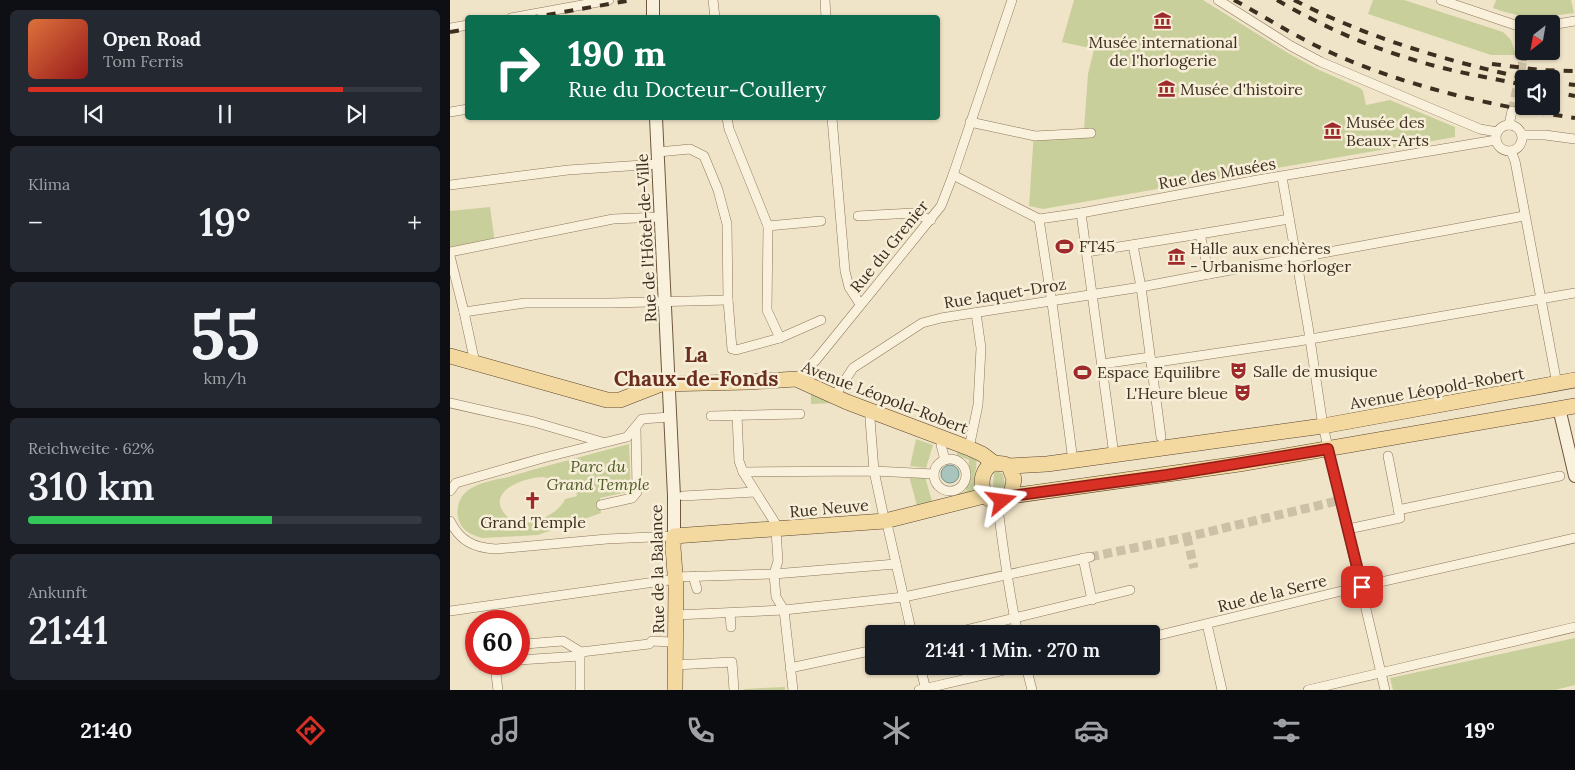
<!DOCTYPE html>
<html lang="de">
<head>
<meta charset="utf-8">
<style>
	:root { --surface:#171b24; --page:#242831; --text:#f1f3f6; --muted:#9ea1a6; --line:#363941; --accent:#d93025 }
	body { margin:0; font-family:Lora,serif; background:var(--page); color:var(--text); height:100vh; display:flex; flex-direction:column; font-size:19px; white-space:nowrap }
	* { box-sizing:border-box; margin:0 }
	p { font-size:16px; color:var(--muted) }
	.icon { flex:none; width:28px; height:28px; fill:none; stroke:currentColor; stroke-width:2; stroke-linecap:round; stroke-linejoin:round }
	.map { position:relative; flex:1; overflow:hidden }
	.side { display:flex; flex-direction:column; gap:10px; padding:10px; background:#0d0f14; width:450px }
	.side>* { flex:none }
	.guide { position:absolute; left:15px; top:15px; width:475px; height:105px; border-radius:5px; box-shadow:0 1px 4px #0004; background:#0b6e4f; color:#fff; overflow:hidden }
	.needle { width:32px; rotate:211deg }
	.fabs { position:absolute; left:1065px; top:15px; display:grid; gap:10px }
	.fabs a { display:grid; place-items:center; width:45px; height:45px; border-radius:5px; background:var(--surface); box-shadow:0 1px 4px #0004; font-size:25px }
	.speed { position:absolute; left:15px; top:610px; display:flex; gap:10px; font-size:25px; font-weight:700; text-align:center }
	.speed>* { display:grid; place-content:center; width:65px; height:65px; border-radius:50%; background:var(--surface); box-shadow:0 1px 4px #0004; line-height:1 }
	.speed .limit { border:8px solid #d22; background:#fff; color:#111 }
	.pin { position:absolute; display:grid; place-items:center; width:42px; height:42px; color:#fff; margin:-21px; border-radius:10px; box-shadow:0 2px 8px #0006 }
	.me { position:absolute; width:55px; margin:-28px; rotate:74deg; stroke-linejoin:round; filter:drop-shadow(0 0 4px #0008) }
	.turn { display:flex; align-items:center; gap:18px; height:105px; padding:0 20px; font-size:22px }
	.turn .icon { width:65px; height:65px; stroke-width:2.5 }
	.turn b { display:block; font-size:35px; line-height:42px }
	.big { font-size:38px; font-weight:600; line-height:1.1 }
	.side .tile { flex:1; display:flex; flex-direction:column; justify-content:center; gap:8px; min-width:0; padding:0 18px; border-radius:8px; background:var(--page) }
	.side .dial { align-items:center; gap:0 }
	.dial b { font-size:65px; line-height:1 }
	.song { display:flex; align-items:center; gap:15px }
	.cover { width:60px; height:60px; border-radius:8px; background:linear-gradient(135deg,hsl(20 70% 55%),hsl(0 70% 35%)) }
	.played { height:5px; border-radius:2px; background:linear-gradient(90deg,var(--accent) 80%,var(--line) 80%) }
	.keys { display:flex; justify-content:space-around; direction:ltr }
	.heat { display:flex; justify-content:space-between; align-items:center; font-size:28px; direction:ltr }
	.charge { height:8px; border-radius:4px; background:linear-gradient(90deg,#34c759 62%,var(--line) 0) }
	.trip { position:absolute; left:415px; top:625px; width:295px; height:50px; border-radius:5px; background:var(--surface); box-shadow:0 1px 4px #0004; font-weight:600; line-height:50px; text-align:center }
	.tab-bar { display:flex; height:80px; justify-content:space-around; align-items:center; background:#090b0e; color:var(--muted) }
	.tab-bar .icon { width:35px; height:35px }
	.tab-bar .active { color:var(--accent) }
	.tab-bar b { font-size:22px; color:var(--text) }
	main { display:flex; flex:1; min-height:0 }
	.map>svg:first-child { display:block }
</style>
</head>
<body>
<main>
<section class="side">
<div class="tile">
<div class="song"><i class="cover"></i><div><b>Open Road</b><p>Tom Ferris</p></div></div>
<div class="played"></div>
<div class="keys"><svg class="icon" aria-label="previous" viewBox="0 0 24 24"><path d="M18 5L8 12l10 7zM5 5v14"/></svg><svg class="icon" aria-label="pause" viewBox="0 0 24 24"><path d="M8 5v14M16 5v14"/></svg><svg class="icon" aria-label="next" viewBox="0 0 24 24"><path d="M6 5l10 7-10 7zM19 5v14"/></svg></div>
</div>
<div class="tile"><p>Klima</p>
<div class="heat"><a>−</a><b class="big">19°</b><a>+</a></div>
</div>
<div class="tile dial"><b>55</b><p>km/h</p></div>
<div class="tile"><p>Reichweite · 62%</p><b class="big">310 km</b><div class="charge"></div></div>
<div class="tile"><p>Ankunft</p><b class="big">21:41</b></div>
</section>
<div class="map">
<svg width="1125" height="690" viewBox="0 0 1125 690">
	<rect width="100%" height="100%" fill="#f0e4c8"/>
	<!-- green -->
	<g fill="#c9cf9b" fill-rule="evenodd">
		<path d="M 624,0 L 753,0 L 838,53 L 867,69 L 910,88 L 913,91 L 916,105 L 940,100 L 1005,127 L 1005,137 L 593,209 L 579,206 L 584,131 L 634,130 L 638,74 L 644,49 L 612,42 Z"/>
		<path d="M 923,0 L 954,0 L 1053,32 L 1061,40 L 1066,55 L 1041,55 L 918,14 Z"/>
		<path d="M 1046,0 L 1121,0 L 1124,13 C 1089,18 1077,20 1043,8 Z"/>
		<path d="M 40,207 L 45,243 L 0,252 L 0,211 Z"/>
		<path d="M 361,391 L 385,403 L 361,404 Z"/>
		<path d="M 466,439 L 483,445 L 476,468 L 460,466 Z"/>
		<path d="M 179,444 L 181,491 L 150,498 L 151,513 L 88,535 L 33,538 C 24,536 16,533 11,525 C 5,515 7,501 15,493 C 25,483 44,480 58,477 C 98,465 138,455 179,444 ZM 93,477 L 105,480 L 112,485 L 124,482 L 127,496 L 115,499 C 107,518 67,533 54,513 C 37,490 76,477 93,477 Z"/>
		<path d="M 507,452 L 527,459 L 523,494 L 505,499 L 506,495 L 516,491 L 519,460 L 507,455 Z"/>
		<path d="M 547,471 L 553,474 L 555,486 L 553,488 L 543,489 L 544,472 Z"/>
		<path d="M 459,476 L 475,477 L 482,501 L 467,506 Z"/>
		<path d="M 1125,638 L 1125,685 L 1105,690 L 943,690 L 940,678 Z"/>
		<path d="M 335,687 L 335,690 L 294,690 L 294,689 Z"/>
	</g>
	<!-- water -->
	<circle fill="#a9c4bc" stroke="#6f938a" cx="500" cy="474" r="9"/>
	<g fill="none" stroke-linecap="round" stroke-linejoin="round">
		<!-- street-tunnel -->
		<g stroke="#ccc0a6" stroke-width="9" stroke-dasharray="9 4.5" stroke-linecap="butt">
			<path d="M 1062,111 L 1074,56"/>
			<path d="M 737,537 L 744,568"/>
			<path d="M 640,557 L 737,537 L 891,500"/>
		</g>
		<defs>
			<g id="street">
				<path d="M 263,0 L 265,18"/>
				<path d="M 375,0 L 376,18"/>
				<path d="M 768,0 L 841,46 L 871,62 L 1030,129 L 1047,132"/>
				<path d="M 991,0 L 1074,28"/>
				<path d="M 61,18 L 159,0"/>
				<path d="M 1101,25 L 1125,21"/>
				<path d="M 0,28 L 18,25"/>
				<path d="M 1074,56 L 1075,51"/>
				<path d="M 0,112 L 18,109"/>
				<path d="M 277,118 L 279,129 L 318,226 L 317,310 L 330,338"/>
				<path d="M 382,118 L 395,271 L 399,287 L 410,304"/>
				<path d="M 520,122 L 585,136 L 641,133"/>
				<circle cx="1059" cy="138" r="13"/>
				<path d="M 1059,125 L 1062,111"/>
				<path d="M 1072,135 L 1095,135 L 1125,139"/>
				<path d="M 1061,151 L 1065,161 L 1107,384"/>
				<path d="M 208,152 L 240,149 L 254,156 L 268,190 L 277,224 L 278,300 L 282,349 L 286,350 L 330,338 L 371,320"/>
				<path d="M 503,175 L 589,219 L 631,213 L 813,179 L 1046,140"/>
				<path d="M 832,177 L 858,326 L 873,426 L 935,690"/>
				<path d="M 0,185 L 118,170 L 208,164"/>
				<path d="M 631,213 L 664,455"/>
				<path d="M 408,216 L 463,213 L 481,220"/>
				<path d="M 589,219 L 603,310 L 623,461"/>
				<path d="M 318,226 L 371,221"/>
				<path d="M 750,234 L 839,219"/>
				<path d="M 683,245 L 691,287 L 711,437"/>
				<path d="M 0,252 L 163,219 L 210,217"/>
				<path d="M 637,252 L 750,234 L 759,274 L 1074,216"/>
				<path d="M 0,256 L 14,312 L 25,363"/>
				<path d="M 14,312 L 75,303 L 161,303 L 278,300"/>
				<path d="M 701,363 L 849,341 L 1125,293"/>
				<path d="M 652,364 L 700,357"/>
				<path d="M 346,379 L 366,360 L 491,206 L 503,175 L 562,0"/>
				<path d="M 384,397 L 403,368 L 472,323 L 491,318 L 691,287 L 759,274"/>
				<path d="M 0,403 L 84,422 L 152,442"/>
				<path d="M 287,415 L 289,461 L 293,472 L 329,529"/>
				<path d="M 261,416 L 350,414"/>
				<path d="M 420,419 L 424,471 L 433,513"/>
				<path d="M 491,445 L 495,460"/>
				<path d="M 519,448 L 528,405 L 531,348 L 526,313"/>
				<circle cx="500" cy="475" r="16"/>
				<path d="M 293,472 L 424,471 L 484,474"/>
				<path d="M 0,491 L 6,483 L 93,458 L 177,437 L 192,419 L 220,417"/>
				<path d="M 233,496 L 305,492"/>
				<path d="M 547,501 C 553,546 558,590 568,634"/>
				<path d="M 151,505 L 182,498 L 187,492 L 186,427"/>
				<path d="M 948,510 L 1110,476"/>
				<path d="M 0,521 C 10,541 24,548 46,549 L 157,539 L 224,536"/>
				<path d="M 438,528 L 462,634"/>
				<path d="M 898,529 L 950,518 L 938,456"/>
				<path d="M 326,530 L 328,561 L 324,574 L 326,597 L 334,610 L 343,690"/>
				<path d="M 633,558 L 642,600"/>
				<path d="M 243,576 L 247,589"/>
				<path d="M 226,577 L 324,574 L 446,564"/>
				<path d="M 0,611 L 226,579"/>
				<path d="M 280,613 L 281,627"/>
				<path d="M 226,615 L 334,610 L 454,597 L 640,557"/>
				<path d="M 757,624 L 772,690"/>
				<path d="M 499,634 L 680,590"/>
				<path d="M 701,637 L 904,588 L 1125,538"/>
				<path d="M 71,640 L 75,644 L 113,641 L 131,652"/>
				<path d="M 69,660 L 130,656"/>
				<path d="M 48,664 L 45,666 L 48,690"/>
				<path d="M 225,665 L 282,662 L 284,690"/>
				<path d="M 470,666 L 476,690"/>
				<path d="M 576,666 L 582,690"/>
				<path d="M 340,668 L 424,650"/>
				<path d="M 130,690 L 130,656 L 131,652 L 199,644 L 202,641 L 221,642"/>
				<path d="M 469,690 L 572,666"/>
				<path d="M 858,690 L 1125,627"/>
			</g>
			<g id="secondary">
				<path d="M 203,0 L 203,18"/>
				<path d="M 206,118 L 224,496 L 224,536"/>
				<path d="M 1109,408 L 1125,476"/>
			</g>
			<g id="primary">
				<path d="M 0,356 L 157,400 L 170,400 L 211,384 L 299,382 L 346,379 L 397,402 L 519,448 L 532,454 L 544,463"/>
				<path d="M 559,466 L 564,479 L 561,496 C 532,517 522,472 544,463 L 554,464 L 559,466 L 597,464 L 873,426 L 1125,380"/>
				<path d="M 561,496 L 789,464 L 1125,406"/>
				<path d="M 225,690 L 226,587 L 223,547 L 224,536 L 435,521 L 534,496"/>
			</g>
		</defs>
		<!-- street casing -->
		<use href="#street" stroke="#8d765c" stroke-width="10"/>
		<!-- secondary casing -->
		<use href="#secondary" stroke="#6f573f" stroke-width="14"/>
		<!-- primary casing -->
		<use href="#primary" stroke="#5b4430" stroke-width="16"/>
		<!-- street -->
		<use href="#street" stroke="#faf1dc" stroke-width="9"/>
		<!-- secondary -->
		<use href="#secondary" stroke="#faf1dc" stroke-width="12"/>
		<!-- primary -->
		<use href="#primary" stroke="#f3d9a0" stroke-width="15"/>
		<!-- rail -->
		<g stroke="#3d2e20" stroke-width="4" stroke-dasharray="9 9" stroke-linecap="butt">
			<path d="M 784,0 C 817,18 849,39 884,54 C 961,88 1043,106 1125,118"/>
			<path d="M 827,0 C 870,25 914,45 961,59 C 998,71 1036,77 1074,85"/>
			<path d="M 844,0 C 918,38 999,62 1080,79"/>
			<path d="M 79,18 L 182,0"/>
			<path d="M 0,32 L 18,29"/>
			<path d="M 1042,64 L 1091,70 L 1125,71"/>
			<path d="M 1101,82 L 1125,85"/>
			<path d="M 1101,91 L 1125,96"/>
		</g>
	</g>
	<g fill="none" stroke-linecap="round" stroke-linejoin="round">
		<defs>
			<path id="route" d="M 552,501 L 561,496 L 717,475 L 878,449 L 912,587"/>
		</defs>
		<!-- route casing -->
		<use href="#route" stroke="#8d1f18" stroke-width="12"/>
		<!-- route -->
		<use href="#route" stroke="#d93025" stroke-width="9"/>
	</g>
	<!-- icons -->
	<defs>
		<symbol id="museum-bare" viewBox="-9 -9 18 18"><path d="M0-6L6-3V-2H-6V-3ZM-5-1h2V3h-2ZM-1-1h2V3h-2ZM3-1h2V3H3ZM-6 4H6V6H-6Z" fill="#9e2a2b" stroke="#f7eed8" stroke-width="2.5" paint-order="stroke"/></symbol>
		<symbol id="stadium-bare" viewBox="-9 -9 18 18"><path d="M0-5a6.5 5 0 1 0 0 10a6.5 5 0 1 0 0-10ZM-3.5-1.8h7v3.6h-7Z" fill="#9e2a2b" stroke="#f7eed8" stroke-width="2.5" paint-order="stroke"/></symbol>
		<symbol id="theatre-bare" viewBox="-9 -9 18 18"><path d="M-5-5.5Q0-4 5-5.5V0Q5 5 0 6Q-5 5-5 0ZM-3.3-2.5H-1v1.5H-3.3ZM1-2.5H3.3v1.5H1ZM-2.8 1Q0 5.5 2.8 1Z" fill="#9e2a2b" stroke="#f7eed8" stroke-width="2.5" paint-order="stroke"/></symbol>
		<symbol id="church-bare" viewBox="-9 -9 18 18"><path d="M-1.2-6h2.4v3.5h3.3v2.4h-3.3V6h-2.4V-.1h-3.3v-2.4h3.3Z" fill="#9e2a2b" stroke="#f7eed8" stroke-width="2.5" paint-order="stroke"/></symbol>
	</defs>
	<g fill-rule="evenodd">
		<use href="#museum-bare" x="700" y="8" width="25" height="25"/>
		<use href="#museum-bare" x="704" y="76" width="25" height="25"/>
		<use href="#museum-bare" x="870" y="118" width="25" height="25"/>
		<use href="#stadium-bare" x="602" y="234" width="25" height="25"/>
		<use href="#museum-bare" x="714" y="244" width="25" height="25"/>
		<use href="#theatre-bare" x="776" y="358" width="25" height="25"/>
		<use href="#stadium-bare" x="620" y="360" width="25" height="25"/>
		<use href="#theatre-bare" x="780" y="380" width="25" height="25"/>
		<use href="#church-bare" x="70" y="488" width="25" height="25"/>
	</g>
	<g text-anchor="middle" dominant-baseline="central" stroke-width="5" stroke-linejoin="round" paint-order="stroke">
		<!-- poi labels -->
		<g font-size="16" fill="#3d2e20" stroke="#f7eed8" text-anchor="start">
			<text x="713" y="42" text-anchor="middle">Musée international<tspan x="713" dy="18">de l'horlogerie</tspan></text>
			<text x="730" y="89">Musée d'histoire</text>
			<text x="896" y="122">Musée des<tspan x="896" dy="18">Beaux-Arts</tspan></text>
			<text x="629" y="246">FT45</text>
			<text x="740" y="248">Halle aux enchères<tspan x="740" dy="18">- Urbanisme horloger</tspan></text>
			<text x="803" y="371">Salle de musique</text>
			<text x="647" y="372">Espace Equilibre</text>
			<text x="778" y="393" text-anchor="end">L'Heure bleue</text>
			<text x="83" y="522" text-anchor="middle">Grand Temple</text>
		</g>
		<!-- street labels -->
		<g font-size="16" fill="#3d2e20" stroke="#f7eed8">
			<text transform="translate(767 173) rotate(-10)">Rue des Musées</text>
			<text transform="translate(196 238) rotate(-93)">Rue de l'Hôtel-de-Ville</text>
			<text transform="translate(439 246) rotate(-51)">Rue du Grenier</text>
			<text transform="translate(555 293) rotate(-9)">Rue Jaquet-Droz</text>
			<text transform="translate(987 388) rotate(-10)">Avenue Léopold-Robert</text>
			<text transform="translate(435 397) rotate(21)">Avenue Léopold-Robert</text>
			<text transform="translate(379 508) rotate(-5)">Rue Neuve</text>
			<text transform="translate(207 569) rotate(-91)">Rue de la Balance</text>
			<text transform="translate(822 593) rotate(-14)">Rue de la Serre</text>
		</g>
		<!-- park labels -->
		<g font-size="16" font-style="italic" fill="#4d5a26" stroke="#f7eed8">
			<text x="148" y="466">Parc du<tspan x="148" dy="18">Grand Temple</tspan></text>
		</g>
		<!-- district labels -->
		<g font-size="21" font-weight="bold" fill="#6b2e1e" stroke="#f7eed8">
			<text x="246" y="354">La<tspan x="246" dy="24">Chaux-de-Fonds</tspan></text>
		</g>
	</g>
</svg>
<div class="fabs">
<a><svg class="needle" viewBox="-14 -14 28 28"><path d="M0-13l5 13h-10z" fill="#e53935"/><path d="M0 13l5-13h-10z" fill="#9ea1a6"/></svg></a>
<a><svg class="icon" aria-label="sound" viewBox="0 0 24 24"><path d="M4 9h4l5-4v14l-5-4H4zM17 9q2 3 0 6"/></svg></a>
</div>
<div class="speed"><div class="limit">60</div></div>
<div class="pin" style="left:912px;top:587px;background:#d93025"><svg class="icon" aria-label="arrive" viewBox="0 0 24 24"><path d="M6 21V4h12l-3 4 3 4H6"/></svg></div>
<svg class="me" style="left:552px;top:501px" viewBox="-20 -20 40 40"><path d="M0-17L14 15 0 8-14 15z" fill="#d93025" stroke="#fff" stroke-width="4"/></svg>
<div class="trip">21:41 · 1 Min. · 270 m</div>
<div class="guide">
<div class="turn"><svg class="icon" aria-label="right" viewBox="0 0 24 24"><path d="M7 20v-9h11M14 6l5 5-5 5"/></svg><div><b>190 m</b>Rue du Docteur-Coullery</div></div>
</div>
</div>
</main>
<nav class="tab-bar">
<b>21:40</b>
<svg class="icon active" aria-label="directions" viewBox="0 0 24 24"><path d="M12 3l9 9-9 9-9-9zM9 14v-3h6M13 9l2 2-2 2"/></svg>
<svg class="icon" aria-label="music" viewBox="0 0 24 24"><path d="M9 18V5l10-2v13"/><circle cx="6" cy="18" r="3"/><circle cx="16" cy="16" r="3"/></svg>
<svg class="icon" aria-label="phone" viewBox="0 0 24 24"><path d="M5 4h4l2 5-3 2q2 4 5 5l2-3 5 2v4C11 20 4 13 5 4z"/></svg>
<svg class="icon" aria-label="climate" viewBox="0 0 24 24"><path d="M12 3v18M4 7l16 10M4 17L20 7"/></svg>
<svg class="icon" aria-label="car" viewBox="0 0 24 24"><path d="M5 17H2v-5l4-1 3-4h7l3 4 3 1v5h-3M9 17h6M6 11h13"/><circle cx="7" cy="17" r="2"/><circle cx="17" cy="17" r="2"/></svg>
<svg class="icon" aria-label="filters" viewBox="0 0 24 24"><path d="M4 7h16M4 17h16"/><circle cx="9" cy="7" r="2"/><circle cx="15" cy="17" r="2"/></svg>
<b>19°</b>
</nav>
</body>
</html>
